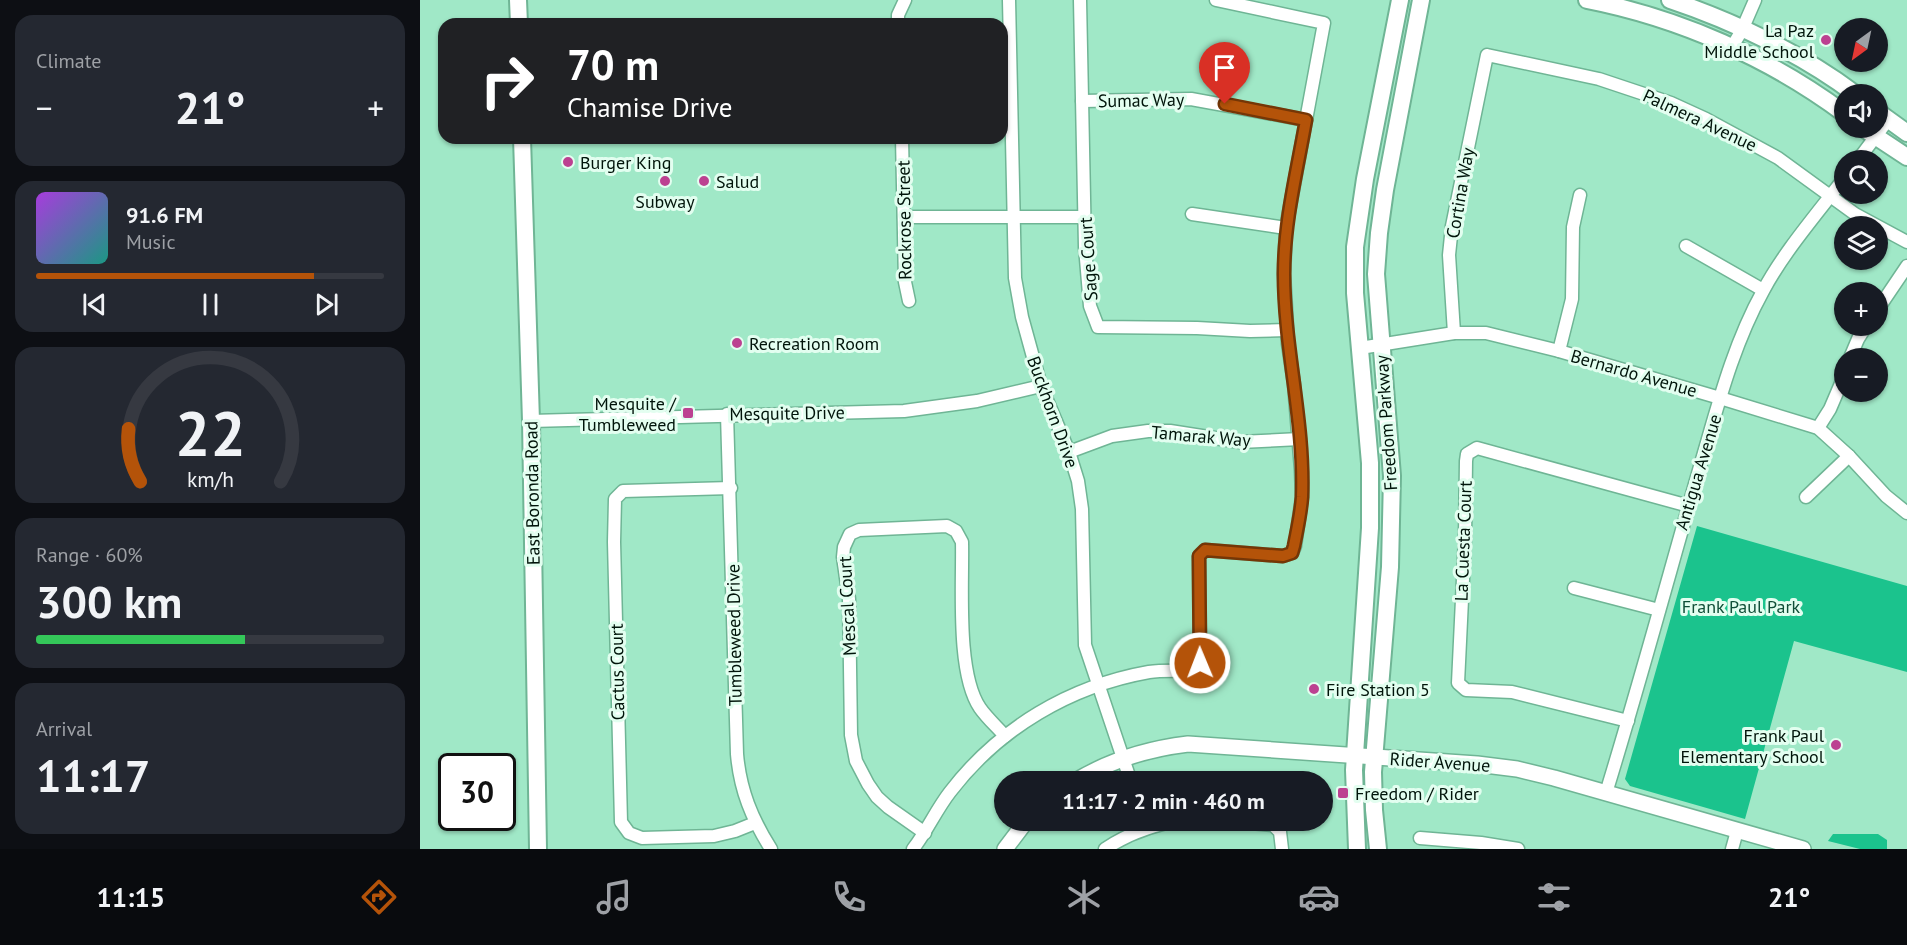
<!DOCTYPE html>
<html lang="en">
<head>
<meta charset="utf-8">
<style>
	:root { --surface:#171b24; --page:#242831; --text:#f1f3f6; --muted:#9ea1a6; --line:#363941; --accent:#b45309 }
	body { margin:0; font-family:"PT Sans",sans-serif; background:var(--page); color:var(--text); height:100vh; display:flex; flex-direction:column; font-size:22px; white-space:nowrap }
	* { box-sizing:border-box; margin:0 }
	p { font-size:20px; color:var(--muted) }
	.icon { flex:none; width:33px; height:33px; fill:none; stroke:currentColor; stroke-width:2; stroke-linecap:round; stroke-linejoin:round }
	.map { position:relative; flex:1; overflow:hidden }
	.details { display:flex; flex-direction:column; gap:15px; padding:15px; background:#0d0f14; width:420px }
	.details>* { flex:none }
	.banner { position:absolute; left:18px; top:18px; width:570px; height:126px; border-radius:18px; box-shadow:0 2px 4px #0004; background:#202124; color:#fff; overflow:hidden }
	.needle { width:39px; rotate:213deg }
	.fabs { position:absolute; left:1414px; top:18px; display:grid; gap:12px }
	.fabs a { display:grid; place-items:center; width:54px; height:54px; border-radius:50%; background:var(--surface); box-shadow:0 2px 4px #0004; font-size:30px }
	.speed { position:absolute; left:18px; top:753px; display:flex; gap:12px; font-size:30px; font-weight:700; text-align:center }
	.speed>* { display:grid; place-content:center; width:78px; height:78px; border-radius:50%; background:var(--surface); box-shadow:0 2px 4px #0004; line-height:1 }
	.speed .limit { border:3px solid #111; border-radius:9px; background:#fff; color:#111 }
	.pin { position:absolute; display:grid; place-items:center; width:51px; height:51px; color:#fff; margin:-62px -26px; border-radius:50% 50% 50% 0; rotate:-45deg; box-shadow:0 0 6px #0007 }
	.pin .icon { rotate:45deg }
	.me { position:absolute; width:66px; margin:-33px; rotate:359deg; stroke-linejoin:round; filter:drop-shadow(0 0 4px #0008) }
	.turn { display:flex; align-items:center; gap:21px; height:126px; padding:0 30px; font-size:27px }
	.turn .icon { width:78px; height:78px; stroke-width:2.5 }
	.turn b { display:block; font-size:42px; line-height:51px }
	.big { font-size:45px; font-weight:700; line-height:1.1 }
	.details .widget { flex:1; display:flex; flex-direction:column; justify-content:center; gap:9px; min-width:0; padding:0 21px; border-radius:18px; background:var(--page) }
	.details .dial { align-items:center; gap:0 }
	.dial svg { height:156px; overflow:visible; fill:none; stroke:var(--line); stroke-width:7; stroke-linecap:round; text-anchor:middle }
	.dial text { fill:var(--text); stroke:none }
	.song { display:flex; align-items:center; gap:18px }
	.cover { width:72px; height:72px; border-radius:9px; background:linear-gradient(135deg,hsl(280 70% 55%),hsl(170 70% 35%)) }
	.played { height:6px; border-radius:3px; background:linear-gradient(90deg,var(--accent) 80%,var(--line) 80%) }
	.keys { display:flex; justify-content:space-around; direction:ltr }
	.heat { display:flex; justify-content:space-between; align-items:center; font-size:33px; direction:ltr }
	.charge { height:9px; border-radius:4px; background:linear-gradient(90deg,#34c759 60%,var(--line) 0) }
	.trip { position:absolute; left:574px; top:771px; width:339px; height:60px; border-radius:30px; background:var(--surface); box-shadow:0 2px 4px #0004; font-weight:700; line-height:60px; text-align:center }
	.tab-bar { display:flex; height:96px; justify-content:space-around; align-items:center; background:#090b0e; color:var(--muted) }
	.tab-bar .icon { width:42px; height:42px }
	.tab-bar .active { color:var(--accent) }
	.tab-bar b { font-size:27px; color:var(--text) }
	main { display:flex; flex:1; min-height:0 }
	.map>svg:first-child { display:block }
</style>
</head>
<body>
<main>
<section class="details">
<div class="widget"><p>Climate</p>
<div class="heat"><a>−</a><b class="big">21°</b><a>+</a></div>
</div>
<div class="widget">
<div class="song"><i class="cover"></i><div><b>91.6 FM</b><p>Music</p></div></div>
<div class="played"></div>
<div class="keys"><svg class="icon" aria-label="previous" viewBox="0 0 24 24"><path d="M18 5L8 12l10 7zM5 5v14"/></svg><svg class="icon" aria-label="pause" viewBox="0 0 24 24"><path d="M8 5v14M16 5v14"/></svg><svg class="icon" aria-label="next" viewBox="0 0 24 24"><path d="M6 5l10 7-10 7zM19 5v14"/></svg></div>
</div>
<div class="widget dial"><svg viewBox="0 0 100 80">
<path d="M14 69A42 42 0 1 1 86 69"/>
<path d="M14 69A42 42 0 0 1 8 42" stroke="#b45309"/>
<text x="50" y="56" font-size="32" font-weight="700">22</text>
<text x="50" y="72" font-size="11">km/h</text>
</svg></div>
<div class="widget"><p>Range · 60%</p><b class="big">300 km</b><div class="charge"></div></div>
<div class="widget"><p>Arrival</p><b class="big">11:17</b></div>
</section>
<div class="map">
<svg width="1487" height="849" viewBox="0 0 1487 849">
	<rect width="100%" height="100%" fill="#a0e8c7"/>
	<!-- green -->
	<g fill="#1bc38d">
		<path d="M 1277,526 L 1487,586 L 1487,672 L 1374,641 L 1325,819 L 1210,786 L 1205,779 Z"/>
		<path d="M 1413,834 L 1458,834 L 1467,840 L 1467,849 L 1440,849 L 1408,841 Z"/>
	</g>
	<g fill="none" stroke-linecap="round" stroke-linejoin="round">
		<defs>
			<g id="minor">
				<path d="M 589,0 L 595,278 L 602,317 L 621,386 L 649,452 L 658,481 L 662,509 L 665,645 L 711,782"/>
				<path d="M 660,0 L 665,247 L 670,306 L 678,327 L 777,328 L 830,331 L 867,330"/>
				<path d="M 478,24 L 478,15 L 485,0"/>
				<path d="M 1312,47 L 1322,30 L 1335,0"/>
				<path d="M 662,101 L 771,99 L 886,120"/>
				<path d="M 482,138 L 485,282 L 489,301"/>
				<path d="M 1438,160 L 1468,120"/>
				<path d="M 772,214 L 866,228"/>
				<path d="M 484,217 L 664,217"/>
				<path d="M 1266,246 L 1343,290"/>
				<path d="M 1458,309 L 1487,266"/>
				<path d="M 1034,333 L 1029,255 L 1032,226 L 1067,55 L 1179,79 L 1251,103 L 1286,119 L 1358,158 L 1435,214 L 1487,242"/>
				<path d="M 940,348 L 1034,333 L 1066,333 L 1139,351 L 1300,398 L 1398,428 L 1429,456 L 1466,496 L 1487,513"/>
				<path d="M 1139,351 L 1152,299 L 1153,227 L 1160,195"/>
				<path d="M 1430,358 L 1438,339 L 1446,326"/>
				<path d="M 307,414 L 317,754 C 320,790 332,819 351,849"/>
				<path d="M 111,421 L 484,411 L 557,401 L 621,386"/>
				<path d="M 1398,428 L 1410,409 L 1425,374"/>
				<path d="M 649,452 L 692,436 L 728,431 L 750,431 L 820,442 L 880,439"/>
				<path d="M 311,488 L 203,491 L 195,499 L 194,542 L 201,822 L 209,833 L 222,838 L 294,836 L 315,831 L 335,823"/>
				<path d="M 1386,497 L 1429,456"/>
				<path d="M 1154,588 L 1239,610"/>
				<path d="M 1208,721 L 1092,692 L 1046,690 L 1038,683 L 1045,537 L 1046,461 L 1047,454 L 1057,448 L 1269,506"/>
				<path d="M 1186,793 C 1219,686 1248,578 1279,470 C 1297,409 1312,347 1343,291 C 1365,250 1397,214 1425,177"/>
				<path d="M 797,820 L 853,825 L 860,832 L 862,849"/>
				<path d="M 505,833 L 468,807 L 457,797 L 448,784 L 436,761 L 431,735 L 429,599 L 423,557 L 424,547 L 430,534 L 439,530 L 527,526 L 536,531 L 542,542 C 543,585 536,673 560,708 C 567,718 577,727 585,736"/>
				<path d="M 1000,838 L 1061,843 L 1098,849"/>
				<path d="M 493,849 C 507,831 516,810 530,792 C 579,728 650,686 729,672 C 743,670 759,671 774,671 L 778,669 L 780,663 L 779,556 L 785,550 L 863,556 L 872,553 L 875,546 L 882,497 L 881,470 L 874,384 L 868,344 L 864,274 L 866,228 L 904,23 L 796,0"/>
				<path d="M 685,849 C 709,833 735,824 763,820"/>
				<path d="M 1312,849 L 1317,831"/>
			</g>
			<g id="tertiary">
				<path d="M 654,782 C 690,760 726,749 768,744 L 1057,764 L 1097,769 L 1134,778 L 1383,849"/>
				<path d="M 585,849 L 607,820"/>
			</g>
			<g id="secondary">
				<path d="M 98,0 L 99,24"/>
				<path d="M 1167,0 C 1259,18 1350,58 1425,114"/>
				<path d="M 1250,0 C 1313,21 1382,54 1435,94"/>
				<path d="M 1458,112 L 1487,133"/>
				<path d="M 1443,128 L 1487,157"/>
				<path d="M 102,138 L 111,421 L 118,849"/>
				<path d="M 937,849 L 934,770 L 950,528 L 950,463 L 935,293 L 935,247 L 945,179 L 980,0"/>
				<path d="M 958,849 L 954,810 L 953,772 L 970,567 L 972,476 L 956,274 L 959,233 L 965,190 L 1001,0"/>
			</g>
		</defs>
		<!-- minor casing -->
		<use href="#minor" stroke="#6fb595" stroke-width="15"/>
		<!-- tertiary casing -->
		<use href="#tertiary" stroke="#6fb595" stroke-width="18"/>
		<!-- secondary casing -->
		<use href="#secondary" stroke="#6fb595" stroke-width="20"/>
		<!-- minor -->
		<use href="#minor" stroke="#fff" stroke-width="12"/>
		<!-- tertiary -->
		<use href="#tertiary" stroke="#fff" stroke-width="15"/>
		<!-- secondary -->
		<use href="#secondary" stroke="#fff" stroke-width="16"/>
	</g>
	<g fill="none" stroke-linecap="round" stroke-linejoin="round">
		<defs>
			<path id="route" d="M 780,663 L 779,556 L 785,550 L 863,556 L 872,553 L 874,546 C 877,530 881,513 882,497 C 885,422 864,348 864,274 C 864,222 877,171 886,120 L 805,104"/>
		</defs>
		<!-- route casing -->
		<use href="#route" stroke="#753606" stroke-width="15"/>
		<!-- route -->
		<use href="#route" stroke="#b45309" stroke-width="10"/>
	</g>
	<!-- markers -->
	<g fill="#bc4191" stroke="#e3fef0" stroke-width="2">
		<circle cx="1406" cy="40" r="6"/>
		<circle cx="148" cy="162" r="6"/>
		<circle cx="245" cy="181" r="6"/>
		<circle cx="284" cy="181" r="6"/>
		<circle cx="317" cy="343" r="6"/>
		<rect x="262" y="407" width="12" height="12" rx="3"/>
		<circle cx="894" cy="689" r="6"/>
		<circle cx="1416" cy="745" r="6"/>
		<rect x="917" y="787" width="12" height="12" rx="3"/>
	</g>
	<g text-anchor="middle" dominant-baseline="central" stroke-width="6" stroke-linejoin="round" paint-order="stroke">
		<!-- poi labels -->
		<g font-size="18" fill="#00140a" stroke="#e3fef0" text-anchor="start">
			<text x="1394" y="30" text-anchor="end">La Paz<tspan x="1394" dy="21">Middle School</tspan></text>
			<text x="160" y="162">Burger King</text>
			<text x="296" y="181">Salud</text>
			<text x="245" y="201" text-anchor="middle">Subway</text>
			<text x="329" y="343">Recreation Room</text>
			<text x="256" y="403" text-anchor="end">Mesquite /<tspan x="256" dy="21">Tumbleweed</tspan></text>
			<text x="906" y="689">Fire Station 5</text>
			<text x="1404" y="735" text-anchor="end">Frank Paul<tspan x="1404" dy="21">Elementary School</tspan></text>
			<text x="935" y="793">Freedom / Rider</text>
		</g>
		<!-- street labels -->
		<g font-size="18" fill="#00140a" stroke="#e3fef0">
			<text transform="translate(721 100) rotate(-1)">Sumac Way</text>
			<text transform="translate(1280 120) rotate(25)">Palmera Avenue</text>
			<text transform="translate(1040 193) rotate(-80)">Cortina Way</text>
			<text transform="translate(484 220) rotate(-91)">Rockrose Street</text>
			<text transform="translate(668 259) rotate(-94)">Sage Court</text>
			<text transform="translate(1214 373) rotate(16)">Bernardo Avenue</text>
			<text transform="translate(633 412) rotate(70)">Buckhorn Drive</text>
			<text transform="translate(367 413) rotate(-1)">Mesquite Drive</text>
			<text transform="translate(966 423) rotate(-94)">Freedom Parkway</text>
			<text transform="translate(781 436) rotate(5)">Tamarak Way</text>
			<text transform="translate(1278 472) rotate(-73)">Antigua Avenue</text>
			<text transform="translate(112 493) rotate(-91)">East Boronda Road</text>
			<text transform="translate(1043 541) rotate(-88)">La Cuesta Court</text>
			<text transform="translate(427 606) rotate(-93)">Mescal Court</text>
			<text transform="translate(314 635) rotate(-91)">Tumbleweed Drive</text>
			<text transform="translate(197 672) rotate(-91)">Cactus Court</text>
			<text transform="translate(1020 762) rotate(4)">Rider Avenue</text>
		</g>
		<!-- park labels -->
		<g font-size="18" fill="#0f4e37" stroke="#e3fef0">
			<text x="1321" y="606">Frank Paul Park</text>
		</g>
	</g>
</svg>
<div class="fabs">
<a><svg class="needle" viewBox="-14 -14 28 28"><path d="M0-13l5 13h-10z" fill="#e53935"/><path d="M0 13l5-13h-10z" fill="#9ea1a6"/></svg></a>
<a><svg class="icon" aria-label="sound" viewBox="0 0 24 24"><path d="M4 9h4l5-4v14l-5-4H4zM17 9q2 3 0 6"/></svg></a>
<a><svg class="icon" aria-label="search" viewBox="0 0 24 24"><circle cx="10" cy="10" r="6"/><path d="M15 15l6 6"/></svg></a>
<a><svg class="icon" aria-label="layers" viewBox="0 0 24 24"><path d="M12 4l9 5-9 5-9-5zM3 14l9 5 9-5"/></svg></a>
<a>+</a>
<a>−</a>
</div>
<div class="speed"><div class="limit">30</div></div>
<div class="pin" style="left:805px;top:104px;background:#d93025"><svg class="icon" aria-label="arrive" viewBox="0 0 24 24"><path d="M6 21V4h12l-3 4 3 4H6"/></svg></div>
<svg class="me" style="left:780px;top:663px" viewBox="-20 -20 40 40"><circle r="17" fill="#b45309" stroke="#fff" stroke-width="3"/><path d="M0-11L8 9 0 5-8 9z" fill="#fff"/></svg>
<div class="trip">11:17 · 2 min · 460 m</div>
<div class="banner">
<div class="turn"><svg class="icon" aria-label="right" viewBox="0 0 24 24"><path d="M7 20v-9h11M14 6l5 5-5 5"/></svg><div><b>70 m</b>Chamise Drive</div></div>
</div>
</div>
</main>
<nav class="tab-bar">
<b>11:15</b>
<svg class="icon active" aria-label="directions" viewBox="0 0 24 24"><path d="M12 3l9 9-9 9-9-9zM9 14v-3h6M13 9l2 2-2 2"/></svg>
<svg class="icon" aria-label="music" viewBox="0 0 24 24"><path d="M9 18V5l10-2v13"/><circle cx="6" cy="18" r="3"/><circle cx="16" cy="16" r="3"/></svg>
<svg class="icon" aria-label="phone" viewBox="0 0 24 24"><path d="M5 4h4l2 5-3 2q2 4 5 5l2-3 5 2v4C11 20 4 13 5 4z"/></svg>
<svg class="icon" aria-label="climate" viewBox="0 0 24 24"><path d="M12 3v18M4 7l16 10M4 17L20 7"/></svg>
<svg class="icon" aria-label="car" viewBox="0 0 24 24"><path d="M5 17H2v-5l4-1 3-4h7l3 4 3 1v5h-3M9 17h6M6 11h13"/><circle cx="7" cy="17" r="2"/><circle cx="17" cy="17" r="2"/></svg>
<svg class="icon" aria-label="filters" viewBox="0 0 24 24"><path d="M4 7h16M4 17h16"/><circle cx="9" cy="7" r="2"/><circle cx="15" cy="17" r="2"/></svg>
<b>21°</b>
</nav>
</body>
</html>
